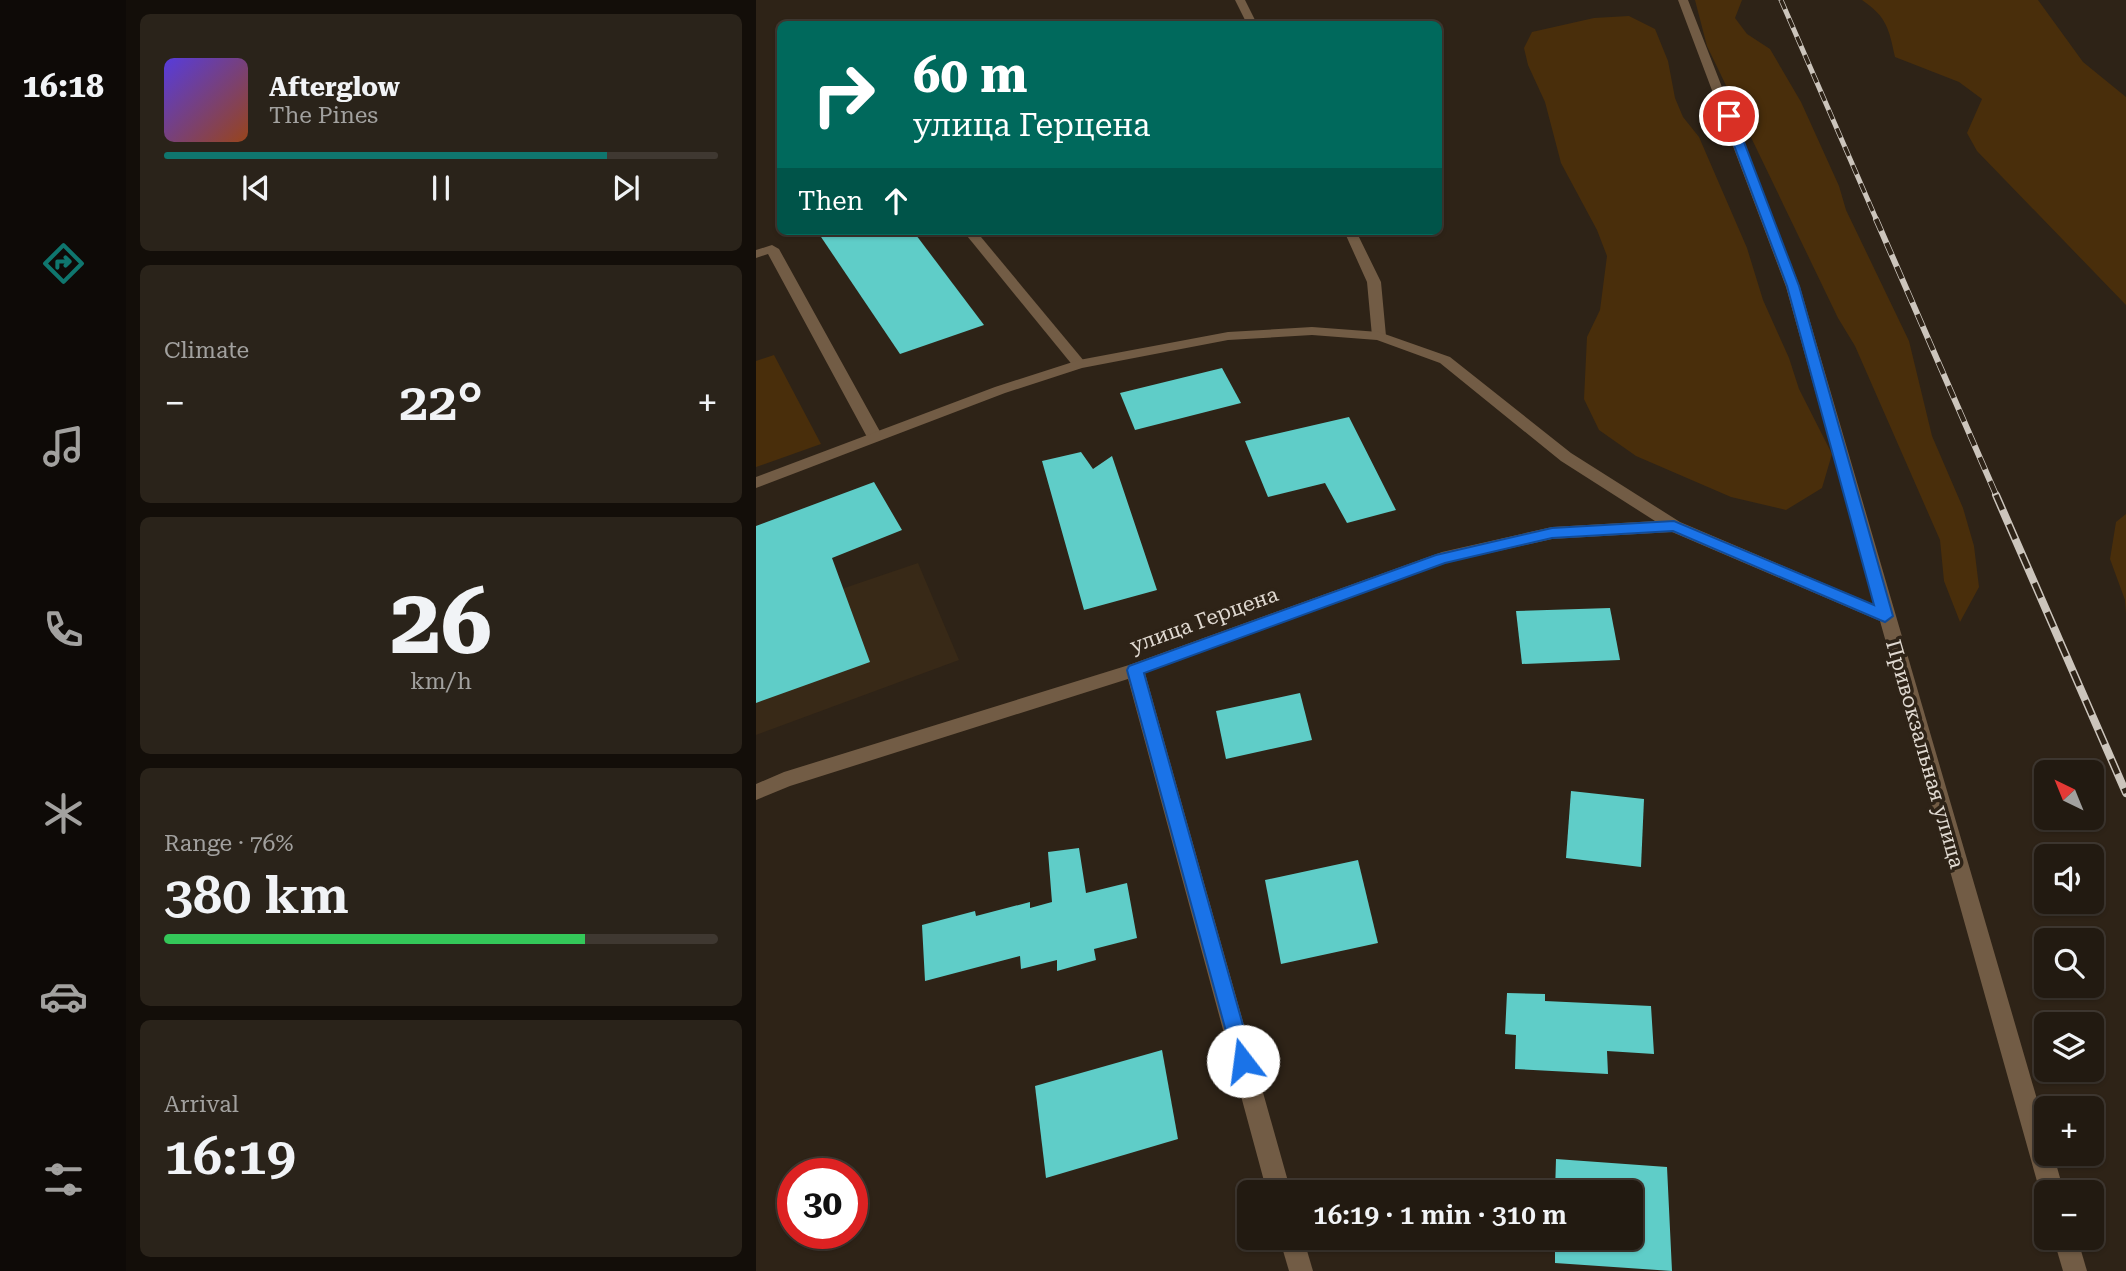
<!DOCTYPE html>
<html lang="en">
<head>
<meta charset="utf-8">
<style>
	:root { --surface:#221a11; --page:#2a231a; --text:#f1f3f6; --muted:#a2a19f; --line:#3f3831; --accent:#0f766e }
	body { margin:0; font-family:"Roboto Serif",serif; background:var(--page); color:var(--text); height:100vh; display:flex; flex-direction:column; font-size:26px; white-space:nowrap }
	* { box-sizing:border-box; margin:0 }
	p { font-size:23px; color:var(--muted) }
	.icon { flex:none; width:38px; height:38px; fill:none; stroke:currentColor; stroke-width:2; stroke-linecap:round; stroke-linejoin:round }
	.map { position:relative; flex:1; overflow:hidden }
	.drawer { display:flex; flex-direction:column; gap:14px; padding:14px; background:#130e09; width:630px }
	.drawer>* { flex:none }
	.hud { position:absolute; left:21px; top:21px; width:665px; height:214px; border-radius:10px; box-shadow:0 2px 5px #0004,0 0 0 2px var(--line); background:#00695c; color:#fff; overflow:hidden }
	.needle { width:46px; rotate:317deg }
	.buttons { position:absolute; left:1278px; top:760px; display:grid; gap:14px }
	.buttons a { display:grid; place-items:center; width:70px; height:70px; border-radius:10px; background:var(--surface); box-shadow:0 2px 5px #0004,0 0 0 2px var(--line); font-size:35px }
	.speed { position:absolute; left:21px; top:1158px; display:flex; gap:14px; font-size:35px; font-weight:700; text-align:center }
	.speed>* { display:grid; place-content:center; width:91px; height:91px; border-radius:50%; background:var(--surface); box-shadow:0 2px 5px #0004,0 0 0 2px var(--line); line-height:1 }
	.speed .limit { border:10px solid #d22; background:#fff; color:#111 }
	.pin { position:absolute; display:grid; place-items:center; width:60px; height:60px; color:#fff; margin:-30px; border:4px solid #fff; border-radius:50%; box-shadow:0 2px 7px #0007 }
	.me { position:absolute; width:77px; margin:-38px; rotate:345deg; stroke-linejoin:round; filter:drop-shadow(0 0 5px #0008) }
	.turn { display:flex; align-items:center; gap:24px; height:147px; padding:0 21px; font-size:32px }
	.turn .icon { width:91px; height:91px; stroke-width:2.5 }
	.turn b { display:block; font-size:49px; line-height:60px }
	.then { display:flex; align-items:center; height:66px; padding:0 21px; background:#0003; gap:14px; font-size:26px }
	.big { font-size:52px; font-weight:600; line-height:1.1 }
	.drawer .tile { flex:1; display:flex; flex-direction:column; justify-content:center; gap:10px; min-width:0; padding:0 24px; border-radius:10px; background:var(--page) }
	.drawer .dial { align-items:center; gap:0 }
	.dial b { font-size:91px; line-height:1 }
	.song { display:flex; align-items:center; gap:21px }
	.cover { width:84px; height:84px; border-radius:10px; background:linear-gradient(135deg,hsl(250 70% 55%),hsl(20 70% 35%)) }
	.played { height:7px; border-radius:4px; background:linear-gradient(90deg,var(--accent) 80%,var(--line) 80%) }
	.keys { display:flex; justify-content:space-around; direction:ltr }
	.heat { display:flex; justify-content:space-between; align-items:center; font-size:38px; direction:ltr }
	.charge { height:10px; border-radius:5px; background:linear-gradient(90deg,#34c759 76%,var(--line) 0) }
	.trip { position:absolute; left:481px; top:1180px; width:406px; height:70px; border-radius:10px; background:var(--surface); box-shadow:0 2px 5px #0004,0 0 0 2px var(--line); font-weight:600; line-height:70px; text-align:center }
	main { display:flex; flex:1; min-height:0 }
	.tabs { display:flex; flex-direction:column; width:126px; justify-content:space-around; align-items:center; background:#0e0a07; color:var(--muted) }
	.tabs .icon { width:49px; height:49px }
	.tabs .active { color:var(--accent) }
	.tabs b { font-size:32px; color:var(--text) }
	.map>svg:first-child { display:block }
</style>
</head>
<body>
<main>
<nav class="tabs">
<b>16:18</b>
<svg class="icon active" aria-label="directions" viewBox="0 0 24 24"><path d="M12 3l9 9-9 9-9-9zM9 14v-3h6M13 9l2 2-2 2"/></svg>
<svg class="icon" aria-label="music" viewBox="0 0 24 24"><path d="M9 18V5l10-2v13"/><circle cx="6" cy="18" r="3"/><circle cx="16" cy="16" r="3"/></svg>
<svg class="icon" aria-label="phone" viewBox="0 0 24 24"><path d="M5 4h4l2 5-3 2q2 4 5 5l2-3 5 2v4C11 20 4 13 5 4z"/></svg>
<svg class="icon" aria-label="climate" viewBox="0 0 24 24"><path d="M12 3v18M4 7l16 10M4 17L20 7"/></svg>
<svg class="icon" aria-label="car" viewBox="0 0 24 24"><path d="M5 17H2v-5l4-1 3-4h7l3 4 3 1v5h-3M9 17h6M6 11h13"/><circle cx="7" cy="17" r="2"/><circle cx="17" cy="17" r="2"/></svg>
<svg class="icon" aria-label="filters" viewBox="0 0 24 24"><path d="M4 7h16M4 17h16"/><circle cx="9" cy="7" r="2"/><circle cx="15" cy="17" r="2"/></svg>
</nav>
<section class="drawer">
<div class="tile">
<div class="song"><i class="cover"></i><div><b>Afterglow</b><p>The Pines</p></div></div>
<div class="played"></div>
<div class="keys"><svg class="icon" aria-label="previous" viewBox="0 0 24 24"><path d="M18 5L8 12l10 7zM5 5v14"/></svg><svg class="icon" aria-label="pause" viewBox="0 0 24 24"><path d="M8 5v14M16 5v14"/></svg><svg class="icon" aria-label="next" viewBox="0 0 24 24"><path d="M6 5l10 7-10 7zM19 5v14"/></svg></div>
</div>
<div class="tile"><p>Climate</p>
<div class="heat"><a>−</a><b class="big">22°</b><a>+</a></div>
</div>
<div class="tile dial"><b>26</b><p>km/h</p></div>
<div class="tile"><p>Range · 76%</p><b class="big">380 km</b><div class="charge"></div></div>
<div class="tile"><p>Arrival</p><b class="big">16:19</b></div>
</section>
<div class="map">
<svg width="1370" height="1271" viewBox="0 0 1370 1271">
	<rect width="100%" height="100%" fill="#2e2317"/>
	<!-- built -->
	<path fill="#382917" d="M 162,563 L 203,660 L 0,735 L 0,618 Z"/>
	<!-- green -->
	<g fill="#492e0b">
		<path d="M 939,0 L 986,0 L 979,18 L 991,34 L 1014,49 L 1045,102 L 1083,186 L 1090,210 L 1153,341 L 1176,436 L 1207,508 L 1218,546 L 1223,587 L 1204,622 L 1188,581 L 1184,540 L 1099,346 L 1082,318 L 951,46 Z"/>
		<path d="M 1106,0 L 1282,0 L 1327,62 L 1370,97 L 1370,305 L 1221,151 L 1211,133 L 1226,99 L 1203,82 L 1139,57 C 1133,29 1131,17 1106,0 Z"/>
		<path d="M 873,16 L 899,29 L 912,61 L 919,98 L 927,117 L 943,137 L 991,248 L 1007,300 L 1033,358 L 1043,389 L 1076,454 L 1066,488 L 1030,510 L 975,497 L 880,456 L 843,430 L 828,399 L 831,337 L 844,310 L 851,256 L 841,230 L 805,163 L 789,102 L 772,65 L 768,48 L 776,32 L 838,18 Z"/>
		<path d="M 18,355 L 65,444 L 0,467 L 0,361 Z"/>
		<path d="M 1370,514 L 1370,614 L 1369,600 L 1354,559 L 1360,522 Z"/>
	</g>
	<!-- building -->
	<g fill="#5fcdc8">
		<path d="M 61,231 L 157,231 L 228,325 L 144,354 Z"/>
		<path d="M 466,368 L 485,403 L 379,430 L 364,393 Z"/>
		<path d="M 593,417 L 640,510 L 591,523 L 569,483 L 512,497 L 489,441 Z"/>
		<path d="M 325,452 L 337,469 L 356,456 L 401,590 L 328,610 L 286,461 Z"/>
		<path d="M 118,482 L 146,530 L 76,558 L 114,662 L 0,703 L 0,526 Z"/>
		<path d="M 854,608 L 864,660 L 766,664 L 760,611 Z"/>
		<path d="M 544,693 L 556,740 L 470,759 L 460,711 Z"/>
		<path d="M 815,791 L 888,799 L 885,867 L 810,858 Z"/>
		<path d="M 323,848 L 330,893 L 371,883 L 381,938 L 338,949 L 340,960 L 301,971 L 301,960 L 265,969 L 264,956 L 169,981 L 166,925 L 219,911 L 220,916 L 274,902 L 274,908 L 296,902 L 292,852 Z"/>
		<path d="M 602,860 L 622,943 L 525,964 L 509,880 Z"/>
		<path d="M 751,993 L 789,994 L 789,1001 L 895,1006 L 898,1054 L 851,1051 L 852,1074 L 759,1069 L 760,1035 L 749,1034 Z"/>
		<path d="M 406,1050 L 422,1139 L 290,1178 L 279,1086 Z"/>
		<path d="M 800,1159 L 911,1167 L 916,1271 L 799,1263 L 799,1237 L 875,1237 L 875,1192 L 799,1192 Z"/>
	</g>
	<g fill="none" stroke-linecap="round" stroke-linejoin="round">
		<!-- service -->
		<g fill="#725c45" fill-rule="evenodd">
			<path d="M 479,0 L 489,0 L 501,24 L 491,24 Z"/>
			<path d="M 207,231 L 220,231 L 328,361 L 330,364 L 328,367 L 318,367 Z"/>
			<path d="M 588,231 L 600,231 L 625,282 L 630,336 L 628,339 L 623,340 L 616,336 L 611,282 Z"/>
			<path d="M 16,245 L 23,249 L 127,437 L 124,440 L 119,442 L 111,437 L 12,254 L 0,258 L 0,250 Z"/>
		</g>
		<!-- minor -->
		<g fill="#725c45" fill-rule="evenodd">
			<path d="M 922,0 L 932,0 L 1044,287 L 1290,1130 L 1290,1153 L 1297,1153 L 1308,1192 L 1290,1192 L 1290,1201 L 1284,1192 L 1124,621 L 916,532 L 796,539 L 689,563 L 389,673 L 535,1192 L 511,1192 L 372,679 L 34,786 L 0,800 L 0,784 L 28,772 L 373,665 L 686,552 L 796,527 L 899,521 L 805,461 L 684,363 L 621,340 L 556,335 L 472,340 L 326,368 L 249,393 L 0,488 L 0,477 L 239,387 L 323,360 L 472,332 L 556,327 L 623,332 L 694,357 L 815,453 L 924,522 L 1119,605 L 1030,287 Z"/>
			<path d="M 523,1237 L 547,1237 L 557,1271 L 533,1271 Z"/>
			<path d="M 1297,1237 L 1321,1237 L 1331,1271 L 1307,1271 Z"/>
		</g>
		<defs>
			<path id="rail-far2" d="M 1025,0 L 1121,221"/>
			<path id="rail-far1" d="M 1120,219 L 1241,497"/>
			<path id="rail" d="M 1240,495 L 1370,793"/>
		</defs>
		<!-- rail-far2 casing -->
		<use href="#rail-far2" stroke="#ccc5bc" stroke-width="5"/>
		<!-- rail-far1 casing -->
		<use href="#rail-far1" stroke="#ccc5bc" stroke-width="6"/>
		<!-- rail casing -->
		<use href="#rail" stroke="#ccc5bc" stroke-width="8"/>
		<!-- rail-far2 -->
		<use href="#rail-far2" stroke="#2e2317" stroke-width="3.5" stroke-dasharray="10" stroke-linecap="butt"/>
		<!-- rail-far1 -->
		<use href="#rail-far1" stroke="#2e2317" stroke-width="4.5" stroke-dasharray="13" stroke-linecap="butt"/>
		<!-- rail -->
		<use href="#rail" stroke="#2e2317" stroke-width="5" stroke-dasharray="16" stroke-linecap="butt"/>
	</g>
	<!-- route -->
	<path fill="#1a73e8" stroke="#114b97" stroke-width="2" d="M 973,113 L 978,116 L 1043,286 L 1137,616 L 1129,622 L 1124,620 L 917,531 L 796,538 L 689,563 L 388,673 L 497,1061 L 494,1068 L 487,1071 L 480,1068 L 371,670 L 373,666 L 680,555 L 796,528 L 918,521 L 1118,605 L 1031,286 L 967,116 Z"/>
	<g text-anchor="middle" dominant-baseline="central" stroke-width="7" stroke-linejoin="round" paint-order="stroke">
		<!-- street labels -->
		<g font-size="21" fill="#e0d9d1" stroke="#2e2317">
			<text transform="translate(448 620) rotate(-20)">улица Герцена</text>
			<text transform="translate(1169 754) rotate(74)">Привокзальная улица</text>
		</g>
	</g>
</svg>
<div class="buttons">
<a><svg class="needle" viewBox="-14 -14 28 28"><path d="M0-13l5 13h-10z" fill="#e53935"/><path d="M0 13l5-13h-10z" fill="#a2a19f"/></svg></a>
<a><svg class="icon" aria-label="sound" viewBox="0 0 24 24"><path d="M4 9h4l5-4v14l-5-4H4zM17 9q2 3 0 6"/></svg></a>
<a><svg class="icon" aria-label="search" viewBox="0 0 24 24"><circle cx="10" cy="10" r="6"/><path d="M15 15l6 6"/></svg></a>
<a><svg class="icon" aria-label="layers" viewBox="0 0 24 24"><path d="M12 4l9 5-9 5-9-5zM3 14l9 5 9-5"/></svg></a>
<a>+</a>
<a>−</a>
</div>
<div class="speed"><div class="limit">30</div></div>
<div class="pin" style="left:973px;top:116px;background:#d93025"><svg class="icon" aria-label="arrive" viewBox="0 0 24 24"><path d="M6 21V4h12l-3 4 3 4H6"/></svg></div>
<svg class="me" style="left:487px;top:1061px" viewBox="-20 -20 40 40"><circle r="19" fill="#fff"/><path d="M0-13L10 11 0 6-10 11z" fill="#1a73e8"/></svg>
<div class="trip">16:19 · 1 min · 310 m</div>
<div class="hud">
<div class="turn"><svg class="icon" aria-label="right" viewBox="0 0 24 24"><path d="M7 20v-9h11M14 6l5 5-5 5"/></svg><div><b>60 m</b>улица Герцена</div></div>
<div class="then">Then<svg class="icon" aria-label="ahead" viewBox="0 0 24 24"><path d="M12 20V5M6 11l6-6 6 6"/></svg></div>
</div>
</div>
</main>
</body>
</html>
